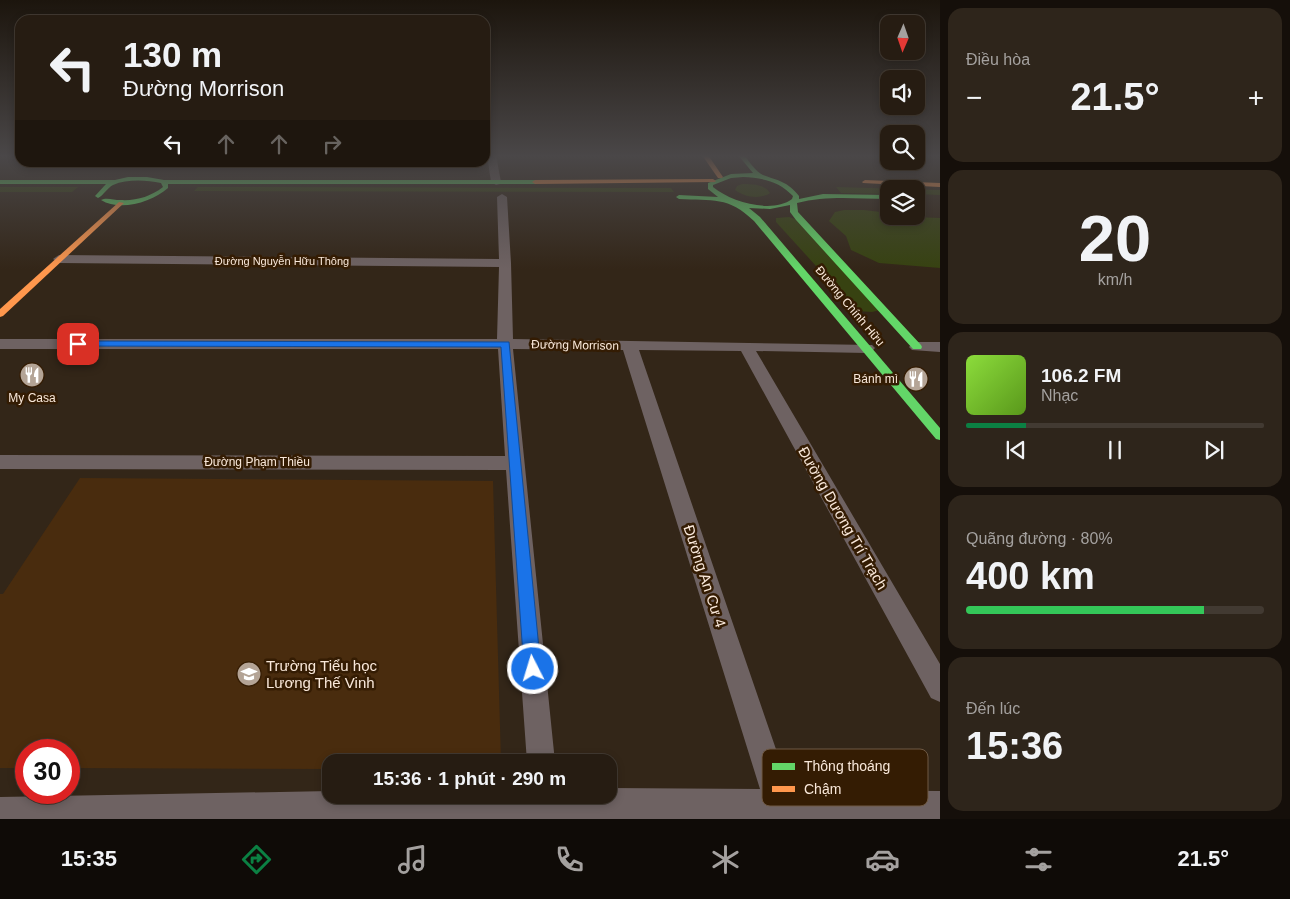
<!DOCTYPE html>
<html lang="vi">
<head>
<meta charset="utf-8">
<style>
	:root { --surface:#261c12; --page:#2e251b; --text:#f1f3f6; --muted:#a4a19f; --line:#423a32; --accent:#0b8043 }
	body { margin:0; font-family:Arial,sans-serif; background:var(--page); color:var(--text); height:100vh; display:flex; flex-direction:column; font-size:19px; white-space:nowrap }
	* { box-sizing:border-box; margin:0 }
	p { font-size:16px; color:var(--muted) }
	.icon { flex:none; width:28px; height:28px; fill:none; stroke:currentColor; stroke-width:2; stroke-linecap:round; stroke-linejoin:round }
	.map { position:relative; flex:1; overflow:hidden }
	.panel { display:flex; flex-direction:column; gap:8px; padding:8px; background:#150f0a; width:350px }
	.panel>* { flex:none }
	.hud { position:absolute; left:15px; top:15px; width:475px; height:152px; border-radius:15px; box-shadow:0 2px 8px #0003,0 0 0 1px var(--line); background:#261c12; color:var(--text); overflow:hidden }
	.needle { width:32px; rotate:182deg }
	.fabs { position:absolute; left:880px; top:15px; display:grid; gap:10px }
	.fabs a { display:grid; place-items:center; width:45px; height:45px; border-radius:10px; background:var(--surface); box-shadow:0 2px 8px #0003,0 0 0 1px var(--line); font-size:25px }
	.speed { position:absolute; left:15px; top:739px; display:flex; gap:10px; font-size:25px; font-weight:700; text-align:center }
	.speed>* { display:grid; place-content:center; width:65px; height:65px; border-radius:50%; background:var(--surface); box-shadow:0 2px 8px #0003,0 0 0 1px var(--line); line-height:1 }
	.speed .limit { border:8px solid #d22; background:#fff; color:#111 }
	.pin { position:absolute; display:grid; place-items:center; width:42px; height:42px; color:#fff; margin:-21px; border-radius:10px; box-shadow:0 2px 8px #0006 }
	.me { position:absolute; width:55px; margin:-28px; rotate:355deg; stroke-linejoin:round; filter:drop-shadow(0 0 4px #0008) }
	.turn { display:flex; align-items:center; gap:18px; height:105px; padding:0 25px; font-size:22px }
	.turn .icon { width:65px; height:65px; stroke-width:2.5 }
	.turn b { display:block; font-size:35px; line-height:42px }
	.lanes { display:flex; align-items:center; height:48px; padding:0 25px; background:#0003; justify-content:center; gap:25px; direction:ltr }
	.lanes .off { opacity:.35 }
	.big { font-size:38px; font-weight:600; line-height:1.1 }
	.panel .card { flex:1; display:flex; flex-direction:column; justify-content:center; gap:8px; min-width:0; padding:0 18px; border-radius:15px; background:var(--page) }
	.panel .dial { align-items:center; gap:0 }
	.dial b { font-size:65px; line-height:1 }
	.song { display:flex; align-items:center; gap:15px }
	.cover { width:60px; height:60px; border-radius:8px; background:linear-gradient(135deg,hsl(90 70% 55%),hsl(90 70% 35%)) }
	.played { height:5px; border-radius:2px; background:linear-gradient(90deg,var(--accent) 20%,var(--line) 20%) }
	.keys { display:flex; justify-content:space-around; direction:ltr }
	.heat { display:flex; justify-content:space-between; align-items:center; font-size:28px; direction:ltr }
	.charge { height:8px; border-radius:4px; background:linear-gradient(90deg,#34c759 80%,var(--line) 0) }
	.trip { position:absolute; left:322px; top:754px; width:295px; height:50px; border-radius:15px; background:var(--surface); box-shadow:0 2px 8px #0003,0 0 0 1px var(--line); font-weight:600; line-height:50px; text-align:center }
	.dock { display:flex; height:80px; justify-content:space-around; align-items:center; background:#0f0b07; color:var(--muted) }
	.dock .icon { width:35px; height:35px }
	.dock .on { color:var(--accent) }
	.dock b { font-size:22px; color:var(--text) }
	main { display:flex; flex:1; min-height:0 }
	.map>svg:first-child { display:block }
</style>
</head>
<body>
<main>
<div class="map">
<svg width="940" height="819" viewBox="0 0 940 819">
	<rect width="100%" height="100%" fill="#332618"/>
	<!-- built -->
	<path fill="#492c0e" d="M 80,478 L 493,481 L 501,762 L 331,762 L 331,769 L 69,768 L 69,750 L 26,750 L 26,768 L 0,768 L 0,594 L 3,594 Z"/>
	<!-- green -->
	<g fill="#374211">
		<path d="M 742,184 C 751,184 765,184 770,193 C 760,200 744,197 735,190 L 737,186 Z"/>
		<path d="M 0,187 L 78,187 L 72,192 L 0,192 Z"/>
		<path d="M 198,187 L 671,188 L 674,192 L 194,191 Z"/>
		<path d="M 836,187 L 940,190 L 940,195 L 916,194 L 916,189 L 889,189 L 889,194 L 841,193 Z"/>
		<path d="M 844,210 L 864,210 L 889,213 L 889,216 L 940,218 L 940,268 L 879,263 L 851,250 L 846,236 L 829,221 L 835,212 Z"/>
		<path d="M 789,217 L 795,219 L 880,310 L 872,312 L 857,311 L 776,222 L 776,218 Z"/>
	</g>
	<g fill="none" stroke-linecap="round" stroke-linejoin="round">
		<!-- street -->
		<g fill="#6e6262" fill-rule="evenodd">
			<path d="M 487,155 L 496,155 L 501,182 L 500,184 L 496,185 L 491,182 Z"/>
			<path d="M 502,194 L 507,197 L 511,263 L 513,339 L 872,345 L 875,348 L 872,351 L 867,353 L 756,351 L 940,664 L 940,702 L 931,698 L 741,351 L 639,350 L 790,790 L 940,791 L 940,819 L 0,819 L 0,797 L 331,791 L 331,795 L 609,795 L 609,788 L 760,789 L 623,350 L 513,349 L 555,762 L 527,762 L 506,470 L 0,469 L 0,455 L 505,456 L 498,349 L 0,349 L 0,339 L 497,339 L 499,267 L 59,263 L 53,259 L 59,255 L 499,259 L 497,197 Z"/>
			<path d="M 917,342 L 940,342 L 940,352 L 912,350 L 909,347 L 912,344 Z"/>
		</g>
		<!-- fast -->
		<g fill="#63d668" fill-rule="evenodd">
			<path d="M 738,155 L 744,155 C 749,161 756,172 763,175 C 779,181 787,181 799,196 L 799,199 L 823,194 L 889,195 L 889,199 C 858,199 827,195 797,203 L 798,212 L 921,345 L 922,347 L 921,349 L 913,349 L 796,220 L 790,212 L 790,205 L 770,209 L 749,208 L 760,217 L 940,428 L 940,440 L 936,439 L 754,221 C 728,196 713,201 679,199 L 676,197 L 679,195 L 718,197 L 708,189 L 708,183 L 731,174 L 753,173 ZM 743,177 C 762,178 779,181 793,196 L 792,199 C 772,214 731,202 713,187 L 713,185 L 731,178 Z"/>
			<path d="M 128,177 L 147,177 L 164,180 L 535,180 L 538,182 L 535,184 L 168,184 L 168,188 C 152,202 120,212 101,200 C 106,197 114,200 120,200 C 136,201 150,197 163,187 L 161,183 C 146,180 127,179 113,185 C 107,188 104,195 98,198 L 95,196 L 106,184 L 0,184 L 0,180 L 115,180 Z"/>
		</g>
		<!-- slow -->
		<g fill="#ff974d" fill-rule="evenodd">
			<path d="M 702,155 L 708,155 L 723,177 L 722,178 L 718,178 Z"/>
			<path d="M 713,179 L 716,181 L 715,182 L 535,184 L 532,182 L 535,180 Z"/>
			<path d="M 865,180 L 940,183 L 940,187 L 863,183 L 862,182 Z"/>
			<path d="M 119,202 L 124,203 L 3,316 L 0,317 L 0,309 Z"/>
		</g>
	</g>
	<!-- sky -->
	<linearGradient id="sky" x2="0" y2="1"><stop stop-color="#1c150d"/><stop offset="0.58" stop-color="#4a4748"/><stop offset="1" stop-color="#4a4748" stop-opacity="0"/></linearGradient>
	<rect width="940" height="269" fill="url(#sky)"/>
	<!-- route -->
	<path fill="#1a73e8" stroke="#114b97" d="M 78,341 L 509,342 L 541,669 L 539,674 L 533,677 L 527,674 L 524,669 L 501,347 L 74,346 L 74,342 Z"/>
	<!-- icons -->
	<defs>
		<symbol id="restaurant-disc" viewBox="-11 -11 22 22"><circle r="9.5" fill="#b4a496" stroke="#341c03"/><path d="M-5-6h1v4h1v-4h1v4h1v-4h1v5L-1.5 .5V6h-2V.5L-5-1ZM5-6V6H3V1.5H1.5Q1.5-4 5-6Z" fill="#fff"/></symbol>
		<symbol id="school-disc" viewBox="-11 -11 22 22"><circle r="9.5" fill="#b4a496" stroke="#341c03"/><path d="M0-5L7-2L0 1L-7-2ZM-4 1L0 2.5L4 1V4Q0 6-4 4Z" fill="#fff"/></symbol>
	</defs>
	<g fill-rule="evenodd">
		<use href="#restaurant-disc" x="18" y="361" width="28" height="28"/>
		<use href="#restaurant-disc" x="902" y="365" width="28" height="28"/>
		<use href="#school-disc" x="235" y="660" width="28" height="28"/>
	</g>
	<g text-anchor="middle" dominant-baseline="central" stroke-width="5" stroke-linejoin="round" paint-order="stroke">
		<!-- far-street labels -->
		<g font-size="11" fill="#f9e8da" stroke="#341c03">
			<text x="282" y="261">Đường Nguyễn Hữu Thông</text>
		</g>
		<!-- street labels -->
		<g font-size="12" fill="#f9e8da" stroke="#341c03">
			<text transform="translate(850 306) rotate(50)">Đường Chính Hữu</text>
			<text transform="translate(575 345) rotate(1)">Đường Morrison</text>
			<text x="257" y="462">Đường Phạm Thiều</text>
		</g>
		<!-- poi labels -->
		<g font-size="12" fill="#f9e8da" stroke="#341c03" text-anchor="end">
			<text x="898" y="379">Bánh mì</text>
			<text x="32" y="398" text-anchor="middle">My Casa</text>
		</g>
		<!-- near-street labels -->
		<g font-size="15" fill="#f9e8da" stroke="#341c03">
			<text transform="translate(843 518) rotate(60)">Đường Dương Trí Trạch</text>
			<text transform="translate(705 576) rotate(72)">Đường An Cư 4</text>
		</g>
		<!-- near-poi labels -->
		<g font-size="15" fill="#f9e8da" stroke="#341c03" text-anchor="start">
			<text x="266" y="665">Trường Tiểu học<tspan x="266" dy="17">Lương Thế Vinh</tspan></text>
		</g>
	</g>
	<!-- legend -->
	<rect x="762" y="749" width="166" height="57" rx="8" fill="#341c03" stroke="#6f5944" stroke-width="1"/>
	<rect x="772" y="763" width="23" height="7" fill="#63d668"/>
	<rect x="772" y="786" width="23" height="6" fill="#ff974d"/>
	<g font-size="14" fill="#f9e8da">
		<text x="804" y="771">Thông thoáng</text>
		<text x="804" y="794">Chậm</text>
	</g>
</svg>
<div class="fabs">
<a><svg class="needle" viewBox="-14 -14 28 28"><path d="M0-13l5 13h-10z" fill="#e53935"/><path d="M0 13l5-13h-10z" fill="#a4a19f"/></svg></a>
<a><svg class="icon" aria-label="sound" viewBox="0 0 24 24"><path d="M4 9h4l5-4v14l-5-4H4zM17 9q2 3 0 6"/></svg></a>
<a><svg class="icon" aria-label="search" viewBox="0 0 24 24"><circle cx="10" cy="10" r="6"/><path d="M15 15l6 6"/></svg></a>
<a><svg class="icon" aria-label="layers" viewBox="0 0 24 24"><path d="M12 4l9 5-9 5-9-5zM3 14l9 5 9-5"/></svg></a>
</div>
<div class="speed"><div class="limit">30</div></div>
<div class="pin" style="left:78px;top:344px;background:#d93025"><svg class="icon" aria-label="arrive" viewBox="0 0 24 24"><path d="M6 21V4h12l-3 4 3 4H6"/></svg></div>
<svg class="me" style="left:533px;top:669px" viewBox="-20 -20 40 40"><circle r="17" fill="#1a73e8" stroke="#fff" stroke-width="3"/><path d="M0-11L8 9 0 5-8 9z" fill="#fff"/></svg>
<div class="trip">15:36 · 1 phút · 290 m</div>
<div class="hud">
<div class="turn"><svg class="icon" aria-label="left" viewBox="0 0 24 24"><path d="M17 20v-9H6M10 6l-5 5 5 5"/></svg><div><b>130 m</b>Đường Morrison</div></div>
<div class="lanes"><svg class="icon" aria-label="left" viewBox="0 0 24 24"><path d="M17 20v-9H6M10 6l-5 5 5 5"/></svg><svg class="icon off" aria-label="ahead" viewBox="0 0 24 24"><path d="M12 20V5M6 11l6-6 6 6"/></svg><svg class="icon off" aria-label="ahead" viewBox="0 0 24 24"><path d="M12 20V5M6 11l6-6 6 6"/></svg><svg class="icon off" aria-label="right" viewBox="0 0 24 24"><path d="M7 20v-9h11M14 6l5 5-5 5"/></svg></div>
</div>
</div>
<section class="panel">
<div class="card"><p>Điều hòa</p>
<div class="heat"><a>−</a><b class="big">21.5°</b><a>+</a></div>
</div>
<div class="card dial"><b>20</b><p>km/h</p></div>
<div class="card">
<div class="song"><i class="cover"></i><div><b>106.2 FM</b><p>Nhạc</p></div></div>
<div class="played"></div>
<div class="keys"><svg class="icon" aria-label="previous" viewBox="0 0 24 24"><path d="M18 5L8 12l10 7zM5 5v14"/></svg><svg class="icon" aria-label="pause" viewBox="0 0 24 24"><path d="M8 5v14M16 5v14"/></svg><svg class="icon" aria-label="next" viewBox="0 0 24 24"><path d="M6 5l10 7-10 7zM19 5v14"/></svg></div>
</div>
<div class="card"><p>Quãng đường · 80%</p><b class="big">400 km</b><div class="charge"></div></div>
<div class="card"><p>Đến lúc</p><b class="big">15:36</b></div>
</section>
</main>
<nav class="dock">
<b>15:35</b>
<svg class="icon on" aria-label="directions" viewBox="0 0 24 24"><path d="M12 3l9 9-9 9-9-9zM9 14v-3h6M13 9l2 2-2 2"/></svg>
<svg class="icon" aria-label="music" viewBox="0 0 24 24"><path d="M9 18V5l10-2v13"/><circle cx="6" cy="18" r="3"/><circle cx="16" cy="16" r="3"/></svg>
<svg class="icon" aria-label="phone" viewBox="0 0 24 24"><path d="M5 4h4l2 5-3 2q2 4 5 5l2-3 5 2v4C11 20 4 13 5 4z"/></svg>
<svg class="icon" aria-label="climate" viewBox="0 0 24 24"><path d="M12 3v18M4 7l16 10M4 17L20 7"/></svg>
<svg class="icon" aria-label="car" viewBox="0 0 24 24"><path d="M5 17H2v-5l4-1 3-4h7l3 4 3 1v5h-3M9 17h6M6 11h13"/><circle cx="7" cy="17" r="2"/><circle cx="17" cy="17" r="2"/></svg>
<svg class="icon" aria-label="filters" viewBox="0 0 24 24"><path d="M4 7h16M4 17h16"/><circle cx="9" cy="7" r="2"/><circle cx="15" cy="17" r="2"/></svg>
<b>21.5°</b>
</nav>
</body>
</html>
